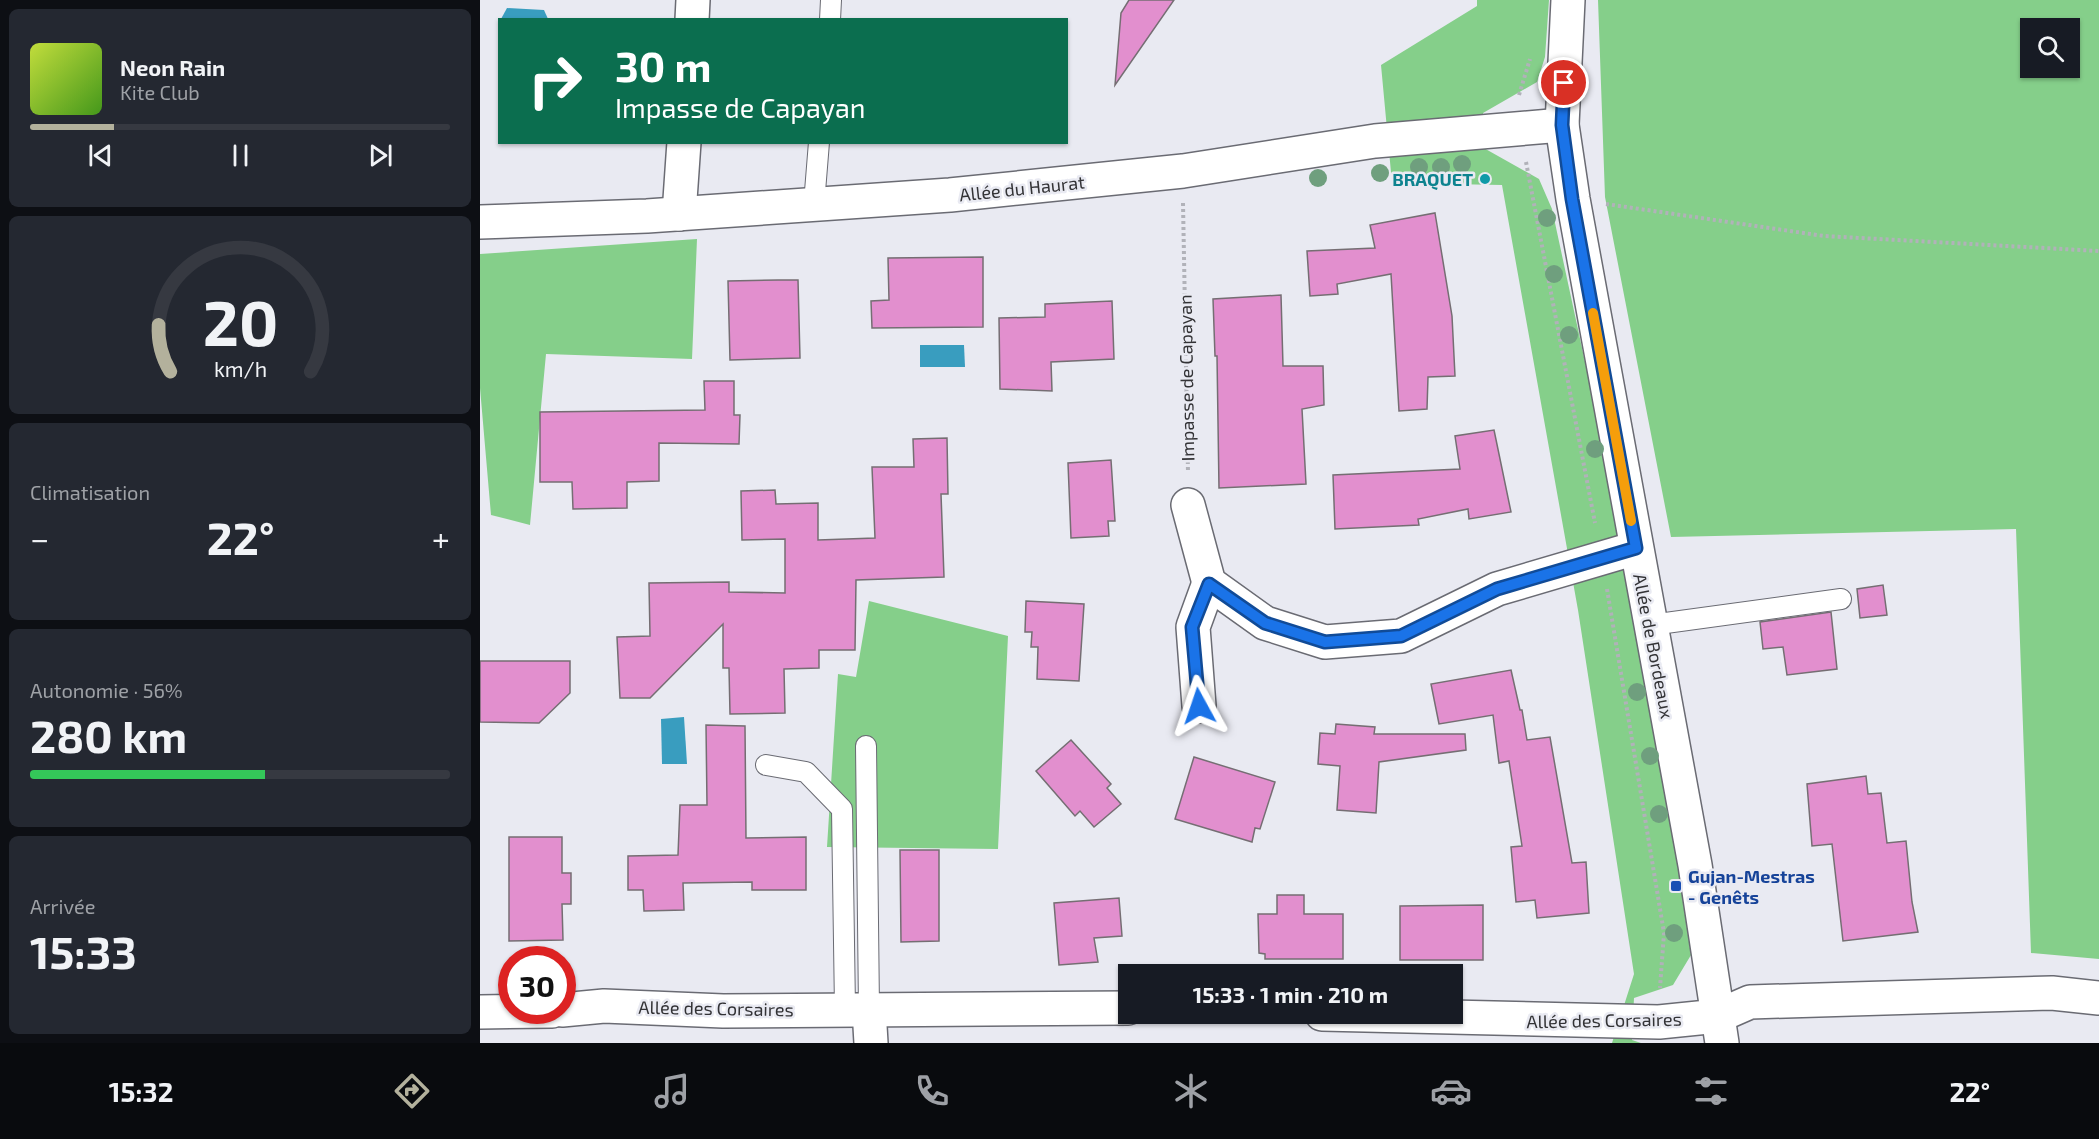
<!DOCTYPE html>
<html lang="fr">
<head>
<meta charset="utf-8">
<style>
	:root { --surface:#171b24; --page:#242831; --text:#f1f3f6; --muted:#9ea1a6; --line:#363941; --accent:#b3b19c }
	body { margin:0; font-family:"Exo 2",sans-serif; background:var(--page); color:var(--text); height:100vh; display:flex; flex-direction:column; font-size:22px; white-space:nowrap }
	* { box-sizing:border-box; margin:0 }
	p { font-size:20px; color:var(--muted) }
	.icon { flex:none; width:33px; height:33px; fill:none; stroke:currentColor; stroke-width:2; stroke-linecap:round; stroke-linejoin:round }
	.map { position:relative; flex:1; overflow:hidden }
	.side { display:flex; flex-direction:column; gap:9px; padding:9px; background:#0d0f14; width:480px }
	.side>* { flex:none }
	.banner { position:absolute; left:18px; top:18px; width:570px; height:126px; border-radius:0px; box-shadow:0 2px 4px #0004; background:#0b6e4f; color:#fff; overflow:hidden }
	.buttons { position:absolute; left:1540px; top:18px; display:grid; gap:12px }
	.buttons a { display:grid; place-items:center; width:60px; height:60px; border-radius:0px; background:var(--surface); box-shadow:0 2px 4px #0004; font-size:30px }
	.speed { position:absolute; left:18px; top:946px; display:flex; gap:12px; font-size:30px; font-weight:700; text-align:center }
	.speed>* { display:grid; place-content:center; width:78px; height:78px; border-radius:50%; background:var(--surface); box-shadow:0 2px 4px #0004; line-height:1 }
	.speed .limit { border:9px solid #d22; background:#fff; color:#111 }
	.pin { position:absolute; display:grid; place-items:center; width:51px; height:51px; color:#fff; margin:-26px; border:3px solid #fff; border-radius:50%; box-shadow:0 2px 6px #0007 }
	.me { position:absolute; width:66px; margin:-33px; rotate:355deg; stroke-linejoin:round; filter:drop-shadow(0 0 4px #0008) }
	.turn { display:flex; align-items:center; gap:21px; height:126px; padding:0 18px; font-size:27px }
	.turn .icon { width:78px; height:78px; stroke-width:2.5 }
	.turn b { display:block; font-size:42px; line-height:51px }
	.big { font-size:45px; font-weight:700; line-height:1.1 }
	.side .card { flex:1; display:flex; flex-direction:column; justify-content:center; gap:9px; min-width:0; padding:0 21px; border-radius:9px; background:var(--page) }
	.side .dial { align-items:center; gap:0 }
	.dial svg { height:156px; overflow:visible; fill:none; stroke:var(--line); stroke-width:7; stroke-linecap:round; text-anchor:middle }
	.dial text { fill:var(--text); stroke:none }
	.song { display:flex; align-items:center; gap:18px }
	.cover { width:72px; height:72px; border-radius:9px; background:linear-gradient(135deg,hsl(70 70% 55%),hsl(100 70% 35%)) }
	.played { height:6px; border-radius:3px; background:linear-gradient(90deg,var(--accent) 20%,var(--line) 20%) }
	.keys { display:flex; justify-content:space-around; direction:ltr }
	.heat { display:flex; justify-content:space-between; align-items:center; font-size:33px; direction:ltr }
	.charge { height:9px; border-radius:4px; background:linear-gradient(90deg,#34c759 56%,var(--line) 0) }
	.trip { position:absolute; left:638px; top:964px; width:345px; height:60px; border-radius:0px; background:var(--surface); box-shadow:0 2px 4px #0004; font-weight:700; line-height:60px; text-align:center }
	.dock { display:flex; height:96px; justify-content:space-around; align-items:center; background:#090b0e; color:var(--muted) }
	.dock .icon { width:42px; height:42px }
	.dock .on { color:var(--accent) }
	.dock b { font-size:27px; color:var(--text) }
	main { display:flex; flex:1; min-height:0 }
	.map>svg:first-child { display:block }
</style>
</head>
<body>
<main>
<section class="side">
<div class="card">
<div class="song"><i class="cover"></i><div><b>Neon Rain</b><p>Kite Club</p></div></div>
<div class="played"></div>
<div class="keys"><svg class="icon" aria-label="previous" viewBox="0 0 24 24"><path d="M18 5L8 12l10 7zM5 5v14"/></svg><svg class="icon" aria-label="pause" viewBox="0 0 24 24"><path d="M8 5v14M16 5v14"/></svg><svg class="icon" aria-label="next" viewBox="0 0 24 24"><path d="M6 5l10 7-10 7zM19 5v14"/></svg></div>
</div>
<div class="card dial"><svg viewBox="0 0 100 80">
<path d="M14 69A42 42 0 1 1 86 69"/>
<path d="M14 69A42 42 0 0 1 8 45" stroke="#b3b19c"/>
<text x="50" y="56" font-size="32" font-weight="700">20</text>
<text x="50" y="72" font-size="11">km/h</text>
</svg></div>
<div class="card"><p>Climatisation</p>
<div class="heat"><a>−</a><b class="big">22°</b><a>+</a></div>
</div>
<div class="card"><p>Autonomie · 56%</p><b class="big">280 km</b><div class="charge"></div></div>
<div class="card"><p>Arrivée</p><b class="big">15:33</b></div>
</section>
<div class="map">
<svg width="1619" height="1043" viewBox="0 0 1619 1043">
	<rect width="100%" height="100%" fill="#e9eaf2"/>
	<!-- green -->
	<g fill="#85cf8a" fill-rule="evenodd">
		<path d="M 997,0 L 1069,0 L 1065,57 L 1057,82 L 1003,113 L 1002,147 L 1059,179 L 1072,209 L 1140,524 L 1178,735 L 1211,955 L 1193,985 L 1154,998 L 1152,1040 L 1161,1043 L 1132,1043 L 1154,974 L 1098,610 L 1022,185 L 912,183 L 901,65 L 997,6 Z"/>
		<path d="M 1118,0 L 1619,0 L 1619,959 L 1551,953 L 1536,529 L 1191,537 L 1125,197 ZM 1590,28 L 1590,68 L 1551,68 L 1551,28 Z"/>
		<path d="M 217,239 L 212,359 L 66,354 L 50,525 L 11,515 L 0,388 L 0,254 Z"/>
		<path d="M 389,601 L 528,636 L 518,849 L 347,847 L 358,674 L 376,677 Z"/>
	</g>
	<!-- water -->
	<g fill="#399dbf">
		<path d="M 27,8 L 64,10 L 68,19 L 21,19 Z"/>
		<path d="M 440,345 L 484,345 L 485,367 L 440,367 Z"/>
		<path d="M 204,717 L 207,764 L 182,764 L 181,719 Z"/>
	</g>
	<!-- building -->
	<g fill="#e28fce" stroke="#756e73" stroke-width="1.5">
		<path d="M 649,0 L 694,0 L 635,85 L 641,13 Z"/>
		<path d="M 955,213 L 972,316 L 975,376 L 948,377 L 947,409 L 919,411 L 911,274 L 857,284 L 858,294 L 830,296 L 827,251 L 895,248 L 890,225 Z"/>
		<path d="M 503,257 L 503,327 L 392,328 L 391,301 L 409,300 L 408,258 Z"/>
		<path d="M 298,280 L 318,280 L 320,358 L 250,360 L 248,281 Z"/>
		<path d="M 801,295 L 803,366 L 843,366 L 844,405 L 822,409 L 826,484 L 739,488 L 737,356 L 735,356 L 733,299 Z"/>
		<path d="M 632,301 L 634,359 L 571,362 L 572,391 L 520,389 L 519,318 L 565,317 L 565,304 Z"/>
		<path d="M 224,381 L 254,381 L 254,415 L 260,415 L 259,444 L 179,443 L 179,481 L 147,482 L 147,508 L 93,509 L 92,482 L 60,482 L 60,412 L 225,410 Z"/>
		<path d="M 1014,430 L 1031,512 L 989,519 L 988,509 L 938,519 L 939,525 L 855,529 L 853,475 L 980,469 L 975,436 Z"/>
		<path d="M 467,438 L 468,494 L 461,494 L 464,577 L 376,580 L 375,650 L 339,650 L 339,668 L 304,669 L 305,713 L 250,714 L 249,668 L 243,668 L 243,624 L 170,698 L 140,698 L 137,637 L 170,636 L 169,583 L 249,582 L 249,592 L 305,593 L 305,539 L 262,540 L 261,491 L 295,490 L 296,504 L 338,503 L 338,540 L 395,538 L 392,467 L 434,467 L 433,439 Z"/>
		<path d="M 631,460 L 635,521 L 628,521 L 629,536 L 591,538 L 588,463 Z"/>
		<path d="M 1403,585 L 1407,615 L 1380,618 L 1377,589 Z"/>
		<path d="M 546,601 L 604,604 L 599,681 L 557,679 L 558,647 L 551,647 L 552,632 L 545,632 Z"/>
		<path d="M 1351,612 L 1357,669 L 1307,675 L 1303,647 L 1283,649 L 1280,622 Z"/>
		<path d="M 0,661 L 90,661 L 90,693 L 59,723 L 0,722 Z"/>
		<path d="M 1031,670 L 1040,710 L 1042,710 L 1047,740 L 1070,737 L 1092,863 L 1106,862 L 1109,913 L 1057,918 L 1055,900 L 1036,902 L 1031,847 L 1042,846 L 1029,761 L 1019,763 L 1013,715 L 959,724 L 951,684 Z"/>
		<path d="M 856,724 L 895,727 L 894,734 L 985,734 L 986,750 L 899,762 L 896,813 L 857,810 L 860,766 L 838,764 L 840,733 L 855,734 Z"/>
		<path d="M 226,725 L 265,726 L 266,838 L 326,837 L 326,890 L 272,890 L 272,882 L 203,883 L 204,910 L 164,911 L 163,890 L 148,890 L 148,856 L 198,855 L 200,805 L 227,805 Z"/>
		<path d="M 591,740 L 631,784 L 627,788 L 641,804 L 614,827 L 600,811 L 595,816 L 556,771 Z"/>
		<path d="M 714,757 L 795,782 L 780,829 L 775,828 L 772,842 L 695,819 Z"/>
		<path d="M 1386,776 L 1388,794 L 1401,793 L 1407,843 L 1426,841 L 1432,902 L 1438,932 L 1363,941 L 1352,844 L 1332,846 L 1327,784 Z"/>
		<path d="M 29,837 L 82,837 L 82,873 L 91,873 L 91,904 L 82,904 L 83,940 L 29,941 Z"/>
		<path d="M 420,850 L 459,850 L 459,941 L 421,942 Z"/>
		<path d="M 797,895 L 824,895 L 824,914 L 863,914 L 863,959 L 785,959 L 785,954 L 779,953 L 778,914 L 797,914 Z"/>
		<path d="M 639,898 L 642,936 L 614,938 L 618,962 L 579,965 L 574,903 Z"/>
		<path d="M 1003,905 L 1003,960 L 920,960 L 920,906 Z"/>
	</g>
	<g fill="none" stroke-linecap="round" stroke-linejoin="round">
		<defs>
			<g id="service">
				<path d="M 350,20 L 351,0"/>
				<path d="M 334,204 L 339,142"/>
				<path d="M 1171,625 L 1361,599"/>
				<path d="M 386,746 L 389,1009"/>
				<path d="M 286,765 L 326,772 L 362,809 L 365,1009"/>
			</g>
			<g id="minor">
				<path d="M 212,20 L 213,0"/>
				<path d="M 199,214 L 204,142"/>
				<path d="M 0,222 L 167,216 L 470,195 L 703,171 L 895,141 L 1082,125"/>
				<path d="M 708,505 L 729,583 L 785,623 L 845,642 L 921,636 L 1017,589 L 1156,548"/>
				<path d="M 719,706 L 713,627 L 729,583"/>
				<path d="M 389,1009 L 391,1043"/>
				<path d="M 82,1010 L 124,1006 L 243,1011 L 648,1008"/>
				<path d="M 0,1012 L 72,1011"/>
				<path d="M 842,1014 L 1179,1022 L 1238,1016 L 1270,1002 L 1572,993 L 1619,998"/>
			</g>
			<path id="secondary" d="M 1088,0 L 1082,125 L 1093,199 L 1215,865 L 1242,1043"/>
		</defs>
		<!-- service casing -->
		<use href="#service" stroke="#6a6b73" stroke-width="22"/>
		<!-- minor casing -->
		<use href="#minor" stroke="#6a6b73" stroke-width="36"/>
		<!-- secondary casing -->
		<use href="#secondary" stroke="#6a6b73" stroke-width="36"/>
		<!-- path -->
		<g stroke="#b1b2b9" stroke-width="4" stroke-dasharray="3 3" stroke-linecap="butt">
			<path d="M 1039,95 L 1050,59"/>
			<path d="M 1046,162 L 1115,523"/>
			<path d="M 703,203 L 708,472"/>
			<path d="M 1126,204 L 1344,236 L 1619,251"/>
			<path d="M 1127,589 L 1184,933 L 1180,988"/>
		</g>
		<!-- service -->
		<use href="#service" stroke="#fff" stroke-width="20"/>
		<!-- minor -->
		<use href="#minor" stroke="#fff" stroke-width="33"/>
		<!-- secondary -->
		<use href="#secondary" stroke="#fff" stroke-width="33"/>
	</g>
	<!-- trees -->
	<g fill="#6f9f7e">
		<circle cx="982" cy="164" r="9"/>
		<circle cx="939" cy="167" r="9"/>
		<circle cx="961" cy="167" r="9"/>
		<circle cx="900" cy="173" r="9"/>
		<circle cx="838" cy="178" r="9"/>
		<circle cx="1067" cy="218" r="9"/>
		<circle cx="1074" cy="274" r="9"/>
		<circle cx="1089" cy="335" r="9"/>
		<circle cx="1115" cy="449" r="9"/>
		<circle cx="1157" cy="692" r="9"/>
		<circle cx="1170" cy="756" r="9"/>
		<circle cx="1179" cy="814" r="9"/>
		<circle cx="1194" cy="933" r="9"/>
	</g>
	<g fill="none" stroke-linecap="round" stroke-linejoin="round">
		<defs>
			<path id="route" d="M 719,706 L 712,627 L 729,584 L 785,623 L 845,642 L 921,636 L 1017,589 L 1156,548 L 1092,199 L 1082,125 L 1084,83"/>
		</defs>
		<!-- route casing -->
		<use href="#route" stroke="#114b97" stroke-width="15"/>
		<!-- route -->
		<use href="#route" stroke="#1a73e8" stroke-width="10"/>
		<!-- slow -->
		<path stroke="#f59e0b" stroke-width="10" d="M 1113,313 L 1151,521"/>
	</g>
	<!-- markers -->
	<circle fill="#0f9aa8" stroke="#e9eaf2" stroke-width="2" cx="1005" cy="179" r="6"/>
	<rect fill="#1a4fb4" stroke="#e9eaf2" stroke-width="2" x="1190" y="880" width="12" height="12" rx="3"/>
	<g text-anchor="middle" dominant-baseline="central" stroke-width="5" stroke-linejoin="round" paint-order="stroke">
		<!-- culture labels -->
		<g font-size="18" font-weight="bold" fill="#0d838f" stroke="#e9eaf2" text-anchor="end">
			<text x="993" y="179">BRAQUET</text>
		</g>
		<!-- street labels -->
		<g font-size="18" fill="#333336" stroke="#e9eaf2">
			<text transform="translate(542 188) rotate(-6)">Allée du Haurat</text>
			<text transform="translate(706 378) rotate(-91)">Impasse de Capayan</text>
			<text transform="translate(1174 646) rotate(79)">Allée de Bordeaux</text>
			<text transform="translate(236 1008) rotate(1)">Allée des Corsaires</text>
			<text transform="translate(1124 1020) rotate(-1)">Allée des Corsaires</text>
		</g>
		<!-- transit labels -->
		<g font-size="18" font-weight="bold" fill="#164399" stroke="#e9eaf2" text-anchor="start">
			<text x="1208" y="876">Gujan-Mestras<tspan x="1208" dy="21">- Genêts</tspan></text>
		</g>
	</g>
</svg>
<div class="buttons">
<a><svg class="icon" aria-label="search" viewBox="0 0 24 24"><circle cx="10" cy="10" r="6"/><path d="M15 15l6 6"/></svg></a>
</div>
<div class="speed"><div class="limit">30</div></div>
<div class="pin" style="left:1084px;top:83px;background:#d93025"><svg class="icon" aria-label="arrive" viewBox="0 0 24 24"><path d="M6 21V4h12l-3 4 3 4H6"/></svg></div>
<svg class="me" style="left:719px;top:706px" viewBox="-20 -20 40 40"><path d="M0-17L14 15 0 8-14 15z" fill="#1a73e8" stroke="#fff" stroke-width="4"/></svg>
<div class="trip">15:33 · 1 min · 210 m</div>
<div class="banner">
<div class="turn"><svg class="icon" aria-label="right" viewBox="0 0 24 24"><path d="M7 20v-9h11M14 6l5 5-5 5"/></svg><div><b>30 m</b>Impasse de Capayan</div></div>
</div>
</div>
</main>
<nav class="dock">
<b>15:32</b>
<svg class="icon on" aria-label="directions" viewBox="0 0 24 24"><path d="M12 3l9 9-9 9-9-9zM9 14v-3h6M13 9l2 2-2 2"/></svg>
<svg class="icon" aria-label="music" viewBox="0 0 24 24"><path d="M9 18V5l10-2v13"/><circle cx="6" cy="18" r="3"/><circle cx="16" cy="16" r="3"/></svg>
<svg class="icon" aria-label="phone" viewBox="0 0 24 24"><path d="M5 4h4l2 5-3 2q2 4 5 5l2-3 5 2v4C11 20 4 13 5 4z"/></svg>
<svg class="icon" aria-label="climate" viewBox="0 0 24 24"><path d="M12 3v18M4 7l16 10M4 17L20 7"/></svg>
<svg class="icon" aria-label="car" viewBox="0 0 24 24"><path d="M5 17H2v-5l4-1 3-4h7l3 4 3 1v5h-3M9 17h6M6 11h13"/><circle cx="7" cy="17" r="2"/><circle cx="17" cy="17" r="2"/></svg>
<svg class="icon" aria-label="filters" viewBox="0 0 24 24"><path d="M4 7h16M4 17h16"/><circle cx="9" cy="7" r="2"/><circle cx="15" cy="17" r="2"/></svg>
<b>22°</b>
</nav>
</body>
</html>
